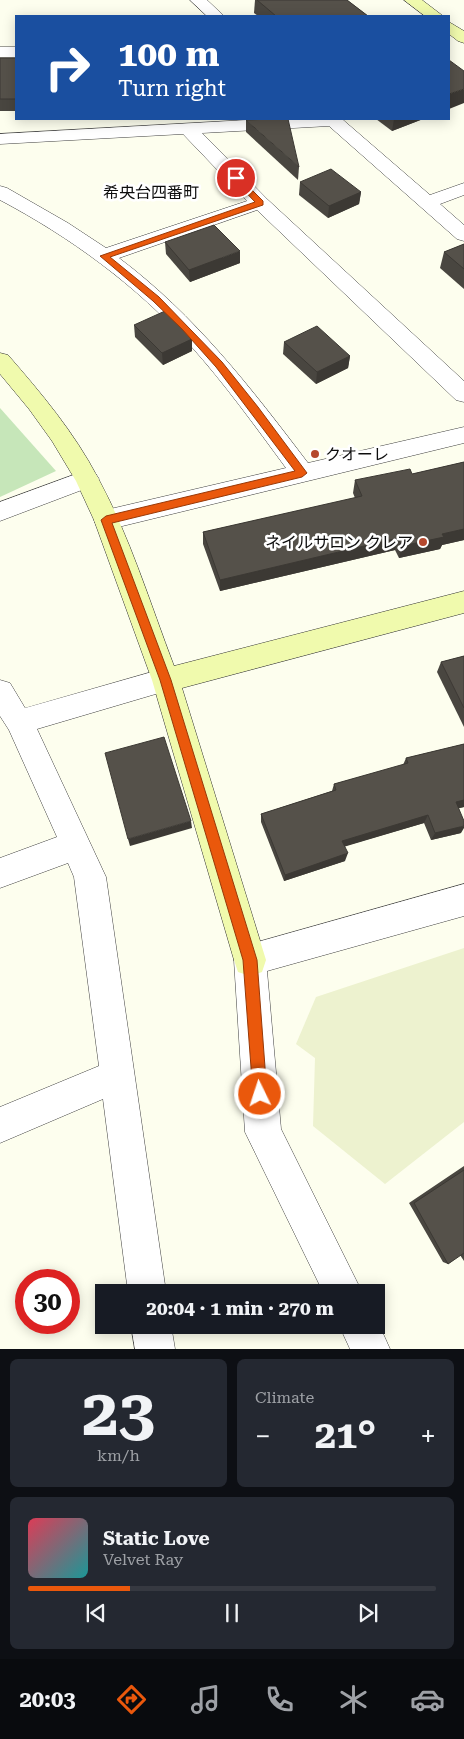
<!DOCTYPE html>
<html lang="en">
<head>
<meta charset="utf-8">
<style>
	:root { --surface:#171b24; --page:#242831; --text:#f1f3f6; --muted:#9ea1a6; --line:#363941; --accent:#ea580c }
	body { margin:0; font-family:"Roboto Serif","Noto Sans JP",serif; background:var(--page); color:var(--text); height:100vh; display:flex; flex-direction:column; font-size:19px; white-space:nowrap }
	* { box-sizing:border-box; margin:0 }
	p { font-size:16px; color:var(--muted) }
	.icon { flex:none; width:28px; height:28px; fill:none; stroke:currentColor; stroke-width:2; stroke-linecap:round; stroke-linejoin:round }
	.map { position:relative; height:1349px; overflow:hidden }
	.panel { display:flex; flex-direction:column; gap:10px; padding:10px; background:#0d0f14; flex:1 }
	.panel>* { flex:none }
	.top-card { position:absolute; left:15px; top:15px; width:435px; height:105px; border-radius:0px; box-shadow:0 2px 12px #0003; background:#1a4fa0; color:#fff; overflow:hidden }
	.speed { position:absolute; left:15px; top:1269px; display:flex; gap:10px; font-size:25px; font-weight:700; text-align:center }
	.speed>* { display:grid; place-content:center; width:65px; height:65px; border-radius:50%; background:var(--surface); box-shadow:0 2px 12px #0003; line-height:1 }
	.speed .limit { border:8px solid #d22; background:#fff; color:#111 }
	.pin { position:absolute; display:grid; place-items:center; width:42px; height:42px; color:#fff; margin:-21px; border:2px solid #fff; border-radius:50%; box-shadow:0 1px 5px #0007 }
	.me { position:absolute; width:55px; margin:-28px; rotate:356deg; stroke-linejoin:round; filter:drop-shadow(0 0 4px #0008) }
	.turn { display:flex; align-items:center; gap:18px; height:105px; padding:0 20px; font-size:22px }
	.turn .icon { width:65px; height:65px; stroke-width:2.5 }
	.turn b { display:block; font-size:35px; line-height:42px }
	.big { font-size:38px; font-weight:700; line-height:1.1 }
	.panel .widget { flex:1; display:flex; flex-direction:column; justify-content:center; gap:8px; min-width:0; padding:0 18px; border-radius:8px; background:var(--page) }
	.panel .dial { align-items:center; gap:0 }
	.dial b { font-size:65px; line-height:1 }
	.song { display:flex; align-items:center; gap:15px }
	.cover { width:60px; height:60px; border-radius:8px; background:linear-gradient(135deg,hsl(350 70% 55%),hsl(180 70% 35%)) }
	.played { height:5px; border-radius:2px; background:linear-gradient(90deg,var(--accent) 25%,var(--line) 25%) }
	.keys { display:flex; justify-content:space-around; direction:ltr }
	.heat { display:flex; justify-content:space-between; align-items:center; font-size:28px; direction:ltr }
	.panel .tiles { flex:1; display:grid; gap:10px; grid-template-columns:1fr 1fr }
	.widget:last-child { grid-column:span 2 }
	.trip { position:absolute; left:95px; top:1284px; width:290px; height:50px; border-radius:0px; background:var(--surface); box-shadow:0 2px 12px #0003; font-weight:700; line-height:50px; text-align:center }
	.dock { display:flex; height:80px; justify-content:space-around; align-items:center; background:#090b0e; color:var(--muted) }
	.dock .icon { width:35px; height:35px }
	.dock .active { color:var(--accent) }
	.dock b { font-size:22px; color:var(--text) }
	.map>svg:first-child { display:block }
</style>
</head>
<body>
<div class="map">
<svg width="464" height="1349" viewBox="0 0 464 1349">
	<rect width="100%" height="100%" fill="#fdfeee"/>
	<!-- farmland -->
	<path fill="#edf2cf" d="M 464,948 L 464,1122 L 385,1184 L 313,1126 L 315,1058 L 296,1044 L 316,997 Z"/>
	<!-- green -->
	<path fill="#c6e6b9" d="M 0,408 L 56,471 L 0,497 Z"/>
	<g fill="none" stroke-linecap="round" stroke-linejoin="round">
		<defs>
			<g id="street">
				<path d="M 190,0 L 207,0 L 224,16 L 207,16 Z"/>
				<rect x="0" y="47" width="16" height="10"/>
				<path d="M 264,119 L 342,119 L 430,195 L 464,183 L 464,195 L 440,204 L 464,225 L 464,241 L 457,239 L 329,126 L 202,133 L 267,199 L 464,381 L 464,402 L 456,400 L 257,210 L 119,258 C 195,315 251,388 308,463 L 464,427 L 464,443 L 106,530 L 97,527 L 94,520 L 97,513 L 106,510 L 286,468 C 255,426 225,384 190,345 C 136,285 70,237 0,200 L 0,186 L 7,188 L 68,223 L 106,248 L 247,201 L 183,134 L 0,144 L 0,134 Z"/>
				<path d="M 87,470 L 95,473 L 99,479 L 95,485 L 0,521 L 0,502 Z"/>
				<path d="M 166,668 L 176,672 L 180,680 L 176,688 L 37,729 L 106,877 L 166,1292 L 128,1292 L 103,1099 L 0,1143 L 0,1107 L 99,1066 L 74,877 L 68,863 L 0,888 L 0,858 L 57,837 L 9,730 L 0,716 L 0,680 L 10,683 L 25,708 Z"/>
				<path d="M 464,884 L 464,916 L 267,971 L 281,1129 L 362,1292 L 323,1292 L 245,1132 L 234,960 L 238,948 L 250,944 Z"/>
				<path d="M 376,1318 L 390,1349 L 350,1349 L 339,1325 L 376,1325 Z"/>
				<path d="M 131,1325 L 171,1325 L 175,1349 L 135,1349 Z"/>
			</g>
			<g id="secondary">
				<path d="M 404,0 L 422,0 L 443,16 L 425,16 Z"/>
				<path d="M 449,22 L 464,31 L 464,43 L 458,41 L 449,34 Z"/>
				<path d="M 0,353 L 8,355 C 41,393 74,432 98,478 C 130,537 150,603 174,666 L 464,591 L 464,613 L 182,688 L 266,960 L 262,972 L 250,976 L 238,972 L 234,960 L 152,680 L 94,520 L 76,481 L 52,441 L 29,409 L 0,374 Z"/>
			</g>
		</defs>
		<!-- street casing -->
		<use href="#street" stroke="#404040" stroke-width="1"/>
		<!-- secondary casing -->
		<use href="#secondary" stroke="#2f2f2f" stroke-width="1"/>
		<!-- street -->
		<use href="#street" fill="#fff" fill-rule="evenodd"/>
		<!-- secondary -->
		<use href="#secondary" fill="#f0faad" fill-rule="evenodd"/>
	</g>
	<!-- wall -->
	<g fill="#494640">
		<path d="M 255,0 L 347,0 L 368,16 L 258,16 L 254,13 Z"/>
		<rect x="0" y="58" width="16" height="53"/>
		<path d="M 376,119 L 423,119 L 392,131 Z"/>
		<path d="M 246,120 L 299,167 L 298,180 L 246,132 Z"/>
		<path d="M 300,182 L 361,192 L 359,204 L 328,218 L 299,195 Z"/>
		<path d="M 165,242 L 240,263 L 190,282 L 166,254 Z"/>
		<path d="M 464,244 L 464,289 L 440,268 L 444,252 Z"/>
		<path d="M 134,325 L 192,339 L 192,351 L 163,365 L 135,337 Z"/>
		<path d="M 284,342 L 350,356 L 348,368 L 316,384 L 283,354 Z"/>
		<path d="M 464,462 L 464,540 L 442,545 L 440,549 L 399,558 L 395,550 L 220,591 L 203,544 L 203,532 L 355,498 L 353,493 L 355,480 L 412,474 Z"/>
		<path d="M 464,656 L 464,727 L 437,672 L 441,662 Z"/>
		<path d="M 464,744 L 464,807 L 459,808 L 461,833 L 431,840 L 424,823 L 345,846 L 345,861 L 284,881 L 261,822 L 261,814 L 332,791 L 334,784 L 403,765 L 406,758 Z"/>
		<path d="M 464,1166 L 464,1261 L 460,1255 L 448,1264 L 443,1262 L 409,1203 Z"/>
	</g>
	<!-- shaded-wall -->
	<g fill="#3c3934">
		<path d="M 464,89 L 464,103 L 449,109 L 449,94 Z"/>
		<path d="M 394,119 L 423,119 L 392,131 Z"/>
		<path d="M 361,192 L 359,204 L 328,218 L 329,206 Z"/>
		<path d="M 240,251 L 240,263 L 190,282 L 189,270 Z"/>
		<path d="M 192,339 L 192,351 L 163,365 L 162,353 Z"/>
		<path d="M 350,356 L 348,368 L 316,384 L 317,372 Z"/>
		<path d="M 464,529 L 464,540 L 442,545 L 440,549 L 399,558 L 402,546 L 442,534 Z"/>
		<path d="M 398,538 L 395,550 L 220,591 L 220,580 Z"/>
		<path d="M 464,800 L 464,807 L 451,810 L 456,802 Z"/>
		<path d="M 428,815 L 424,823 L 340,848 L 342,841 Z"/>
		<path d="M 191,821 L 192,828 L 130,846 L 128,839 Z"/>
		<path d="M 464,826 L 464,828 L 461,833 L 431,840 L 435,833 Z"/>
		<path d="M 348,853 L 345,861 L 284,881 L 285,875 Z"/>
	</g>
	<!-- building -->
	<g fill="#55514a" stroke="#3c3934">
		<path d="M 257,0 L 347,0 L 368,16 L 276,16 Z"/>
		<rect x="0" y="58" width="16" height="41"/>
		<path d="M 449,60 L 464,71 L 464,89 L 449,94 Z"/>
		<path d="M 272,119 L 288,119 L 299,167 L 246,120 Z"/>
		<path d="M 331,169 L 361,192 L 329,206 L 300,182 Z"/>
		<path d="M 214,225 L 240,251 L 189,270 L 165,242 Z"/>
		<path d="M 464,244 L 464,269 L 444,252 Z"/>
		<path d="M 165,311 L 192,339 L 162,353 L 134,325 Z"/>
		<path d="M 317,326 L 350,356 L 317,372 L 284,342 Z"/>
		<path d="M 464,462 L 464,529 L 442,534 L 444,537 L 402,546 L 398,538 L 220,580 L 203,532 L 362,496 L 355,480 L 410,469 L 412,474 Z"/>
		<path d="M 464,656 L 464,708 L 441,662 Z"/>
		<path d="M 164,737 L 191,821 L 128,839 L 105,753 Z"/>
		<path d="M 464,744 L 464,800 L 456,802 L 464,821 L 464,826 L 435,833 L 428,815 L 342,841 L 348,853 L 285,875 L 261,814 L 336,790 L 334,784 L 408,763 L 406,758 Z"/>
		<path d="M 464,1170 L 464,1253 L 448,1264 L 414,1203 Z"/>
	</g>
	<!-- route -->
	<path fill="#ea580c" stroke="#983908" d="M 234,177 L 239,177 L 263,201 L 263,205 L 110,257 L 159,297 L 222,362 L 258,407 L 307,473 L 302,477 L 112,523 L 171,680 L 257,960 L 267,1094 L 265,1099 L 260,1101 L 255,1099 L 253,1094 L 243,960 L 160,680 L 101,520 L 106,516 L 295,471 L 216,367 L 182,329 L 153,301 L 100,256 L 255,202 L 234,180 Z"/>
	<!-- markers -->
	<g fill="#b5482d" stroke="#fff" stroke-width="2">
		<circle cx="315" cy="454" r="5"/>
		<circle cx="423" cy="542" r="5"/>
	</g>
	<g text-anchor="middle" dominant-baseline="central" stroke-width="5" stroke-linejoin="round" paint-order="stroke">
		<!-- far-quarter labels -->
		<g font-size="16" fill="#0d0d0d" stroke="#fff">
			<text x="151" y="192">希央台四番町</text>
		</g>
		<!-- poi labels -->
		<g font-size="16" fill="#0d0d0d" stroke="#fff" text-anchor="start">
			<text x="325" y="454">クオーレ</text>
			<text x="413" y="542" text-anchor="end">ネイルサロン クレア</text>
		</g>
	</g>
</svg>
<div class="speed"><div class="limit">30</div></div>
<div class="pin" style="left:236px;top:178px;background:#d93025"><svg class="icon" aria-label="arrive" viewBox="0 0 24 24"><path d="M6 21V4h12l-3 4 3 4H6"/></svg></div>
<svg class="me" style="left:260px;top:1094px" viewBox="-20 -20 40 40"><circle r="17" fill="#ea580c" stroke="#fff" stroke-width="3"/><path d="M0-11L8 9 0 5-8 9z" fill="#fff"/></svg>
<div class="trip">20:04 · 1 min · 270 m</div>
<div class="top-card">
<div class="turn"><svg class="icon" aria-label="right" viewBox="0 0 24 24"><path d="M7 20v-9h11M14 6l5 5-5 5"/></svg><div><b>100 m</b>Turn right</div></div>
</div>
</div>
<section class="panel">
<div class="tiles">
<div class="widget dial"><b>23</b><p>km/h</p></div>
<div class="widget"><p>Climate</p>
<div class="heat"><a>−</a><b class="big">21°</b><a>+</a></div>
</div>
<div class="widget">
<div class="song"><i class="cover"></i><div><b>Static Love</b><p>Velvet Ray</p></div></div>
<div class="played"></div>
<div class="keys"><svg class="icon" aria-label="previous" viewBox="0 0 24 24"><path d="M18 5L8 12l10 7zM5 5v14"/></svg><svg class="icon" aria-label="pause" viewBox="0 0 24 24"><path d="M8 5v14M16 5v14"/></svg><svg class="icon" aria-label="next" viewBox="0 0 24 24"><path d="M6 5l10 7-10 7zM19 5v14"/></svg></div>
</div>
</div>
</section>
<nav class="dock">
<b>20:03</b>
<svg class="icon active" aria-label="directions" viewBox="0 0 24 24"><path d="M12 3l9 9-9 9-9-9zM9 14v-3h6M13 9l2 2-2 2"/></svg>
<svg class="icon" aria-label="music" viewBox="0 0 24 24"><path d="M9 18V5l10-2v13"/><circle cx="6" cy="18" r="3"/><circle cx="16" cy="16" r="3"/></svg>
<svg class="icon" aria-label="phone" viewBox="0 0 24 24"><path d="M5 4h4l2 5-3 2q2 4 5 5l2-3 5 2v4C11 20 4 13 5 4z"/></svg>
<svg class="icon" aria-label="climate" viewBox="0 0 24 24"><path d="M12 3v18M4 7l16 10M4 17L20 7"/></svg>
<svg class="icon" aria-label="car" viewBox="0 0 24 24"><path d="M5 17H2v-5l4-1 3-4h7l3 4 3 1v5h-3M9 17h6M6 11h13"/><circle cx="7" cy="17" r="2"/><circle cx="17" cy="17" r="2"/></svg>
</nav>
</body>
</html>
